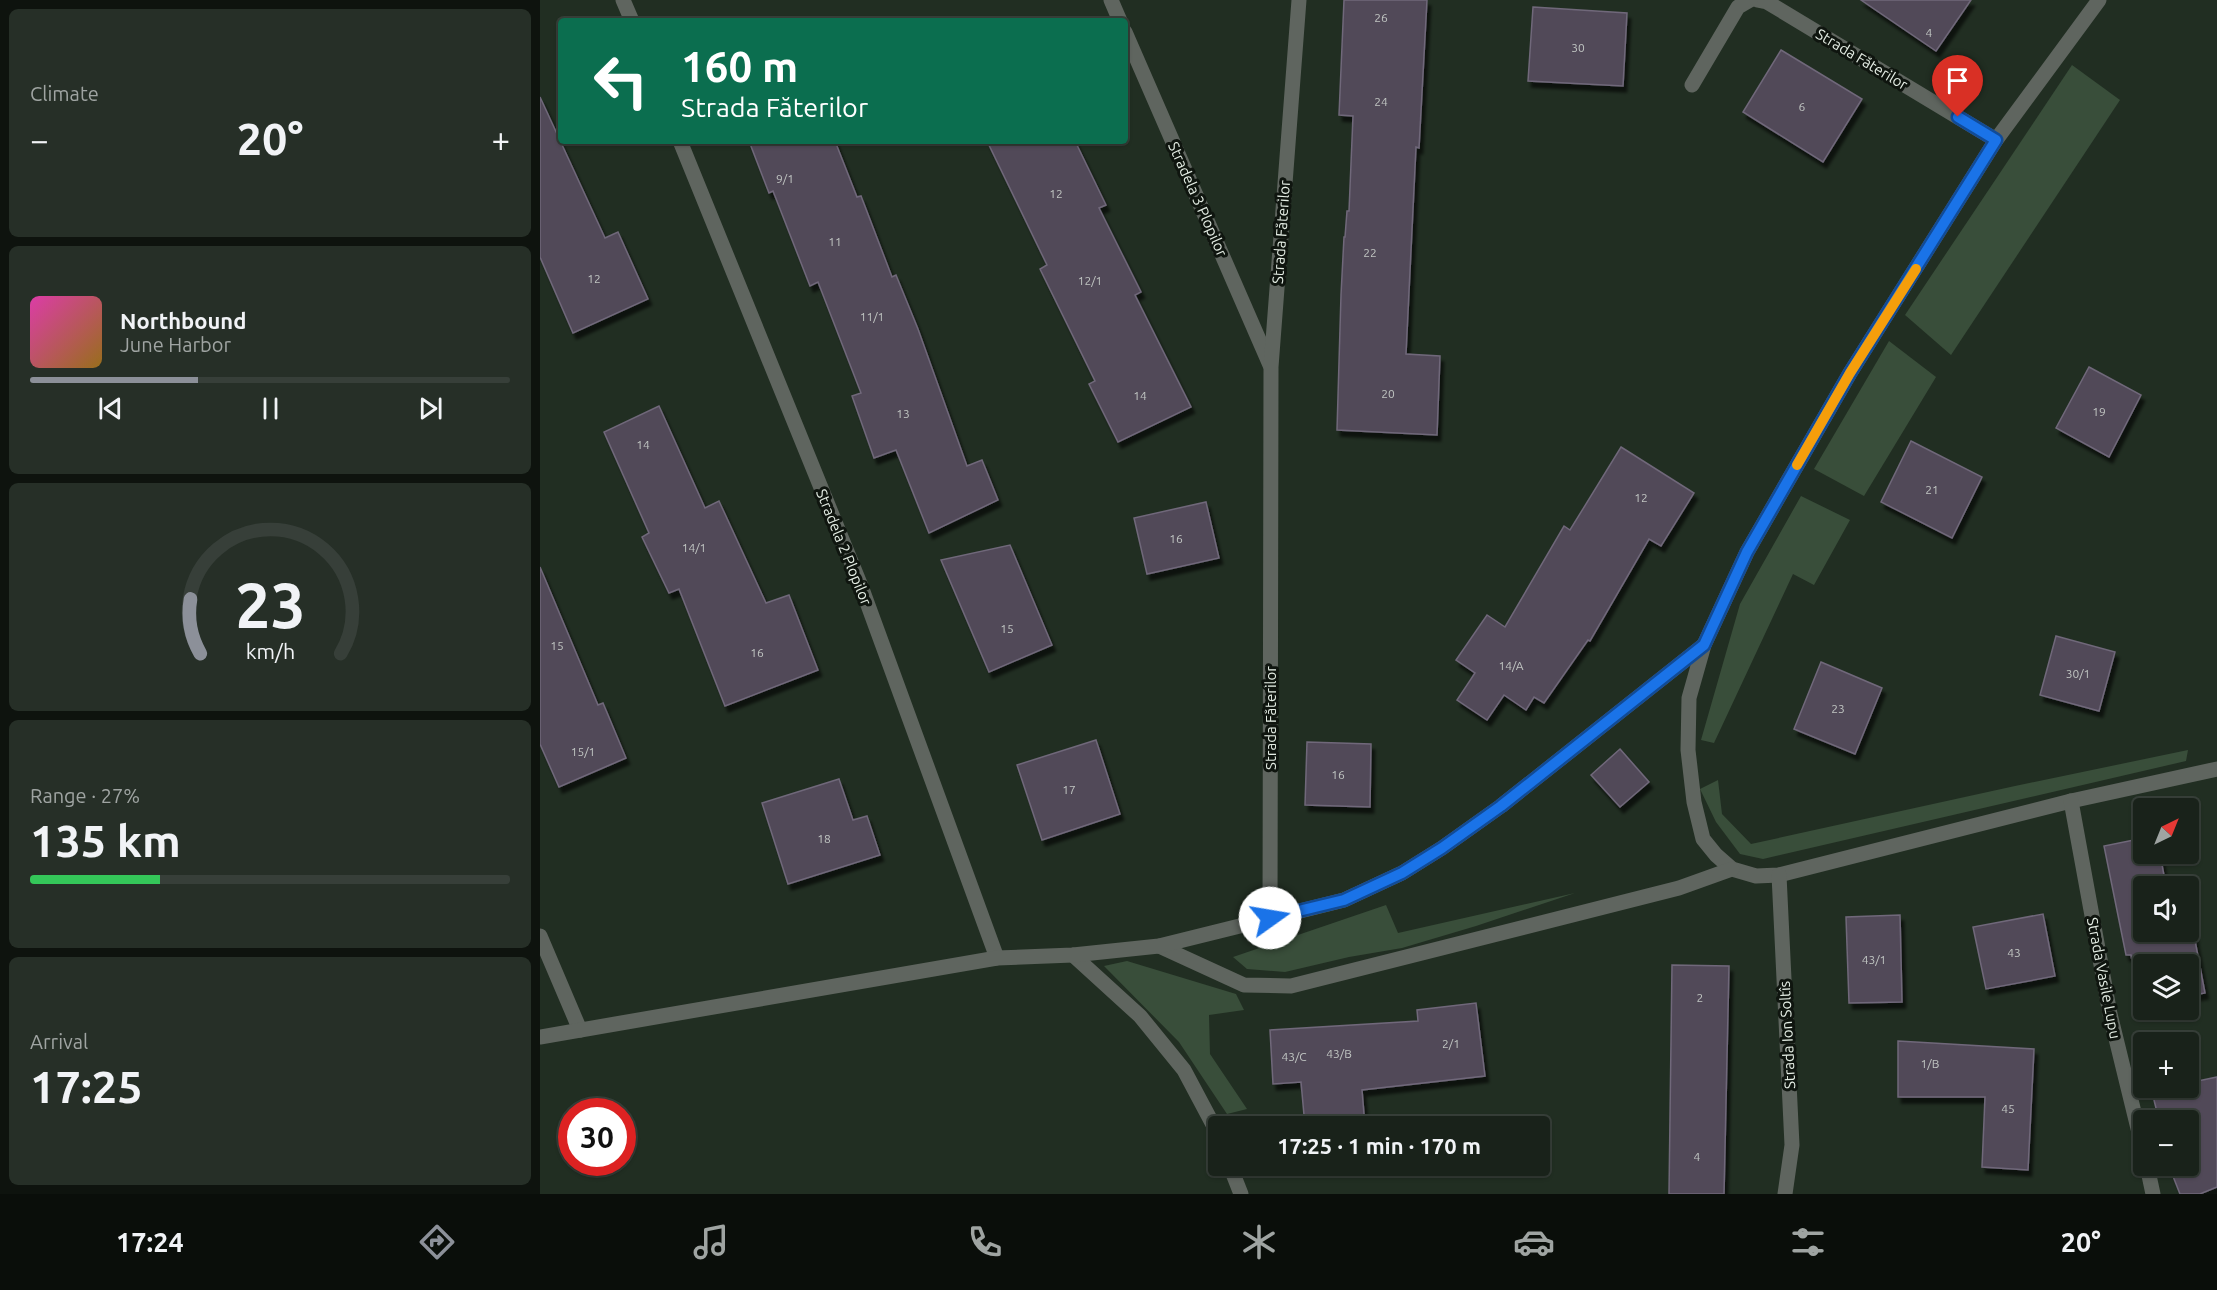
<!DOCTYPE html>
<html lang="en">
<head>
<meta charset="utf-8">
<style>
	:root { --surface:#19221a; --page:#262f27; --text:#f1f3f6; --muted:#9fa4a2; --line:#373f39; --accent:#8c9099 }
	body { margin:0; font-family:Ubuntu,sans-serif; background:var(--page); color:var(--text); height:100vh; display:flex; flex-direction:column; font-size:22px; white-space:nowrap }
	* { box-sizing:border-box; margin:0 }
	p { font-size:20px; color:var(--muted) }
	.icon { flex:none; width:33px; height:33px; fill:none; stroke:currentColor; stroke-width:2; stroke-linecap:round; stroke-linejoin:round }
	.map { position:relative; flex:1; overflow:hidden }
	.side { display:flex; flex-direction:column; gap:9px; padding:9px; background:#0e130e; width:540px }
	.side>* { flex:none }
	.banner { position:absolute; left:18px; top:18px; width:570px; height:126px; border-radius:6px; box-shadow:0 2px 4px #0004,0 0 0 2px var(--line); background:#0b6e4f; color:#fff; overflow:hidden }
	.needle { width:39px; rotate:43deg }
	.tools { position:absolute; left:1593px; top:798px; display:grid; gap:12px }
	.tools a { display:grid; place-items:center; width:66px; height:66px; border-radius:6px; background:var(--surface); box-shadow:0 2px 4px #0004,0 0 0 2px var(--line); font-size:30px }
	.speed { position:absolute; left:18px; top:1098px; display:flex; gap:12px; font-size:30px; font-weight:700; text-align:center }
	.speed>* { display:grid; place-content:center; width:78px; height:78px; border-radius:50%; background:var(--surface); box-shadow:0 2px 4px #0004,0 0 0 2px var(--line); line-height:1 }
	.speed .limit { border:9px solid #d22; background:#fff; color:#111 }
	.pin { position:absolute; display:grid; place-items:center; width:51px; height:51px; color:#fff; margin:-62px -26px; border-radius:50% 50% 50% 0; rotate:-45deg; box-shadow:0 0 6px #0007 }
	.pin .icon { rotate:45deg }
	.me { position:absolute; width:66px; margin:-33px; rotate:77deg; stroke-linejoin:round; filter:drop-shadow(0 0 4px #0008) }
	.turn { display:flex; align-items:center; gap:21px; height:126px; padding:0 24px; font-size:27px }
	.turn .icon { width:78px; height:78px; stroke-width:2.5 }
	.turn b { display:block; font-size:42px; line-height:51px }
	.big { font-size:45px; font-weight:700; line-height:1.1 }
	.side .widget { flex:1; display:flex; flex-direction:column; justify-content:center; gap:9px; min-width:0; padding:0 21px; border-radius:9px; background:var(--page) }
	.side .dial { align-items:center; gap:0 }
	.dial svg { height:156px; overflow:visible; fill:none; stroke:var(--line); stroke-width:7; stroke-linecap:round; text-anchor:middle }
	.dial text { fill:var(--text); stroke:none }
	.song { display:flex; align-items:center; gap:18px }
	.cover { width:72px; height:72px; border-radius:9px; background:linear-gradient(135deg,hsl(320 70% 55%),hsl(40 70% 35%)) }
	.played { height:6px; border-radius:3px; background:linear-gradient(90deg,var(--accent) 35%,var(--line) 35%) }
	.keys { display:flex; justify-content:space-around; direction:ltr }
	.heat { display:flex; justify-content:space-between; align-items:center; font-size:33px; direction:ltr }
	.charge { height:9px; border-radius:4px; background:linear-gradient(90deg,#34c759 27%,var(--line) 0) }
	.trip { position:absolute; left:668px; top:1116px; width:342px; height:60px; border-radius:6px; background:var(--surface); box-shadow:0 2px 4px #0004,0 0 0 2px var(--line); font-weight:700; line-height:60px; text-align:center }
	.tab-bar { display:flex; height:96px; justify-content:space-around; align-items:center; background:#0a0e0a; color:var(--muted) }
	.tab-bar .icon { width:42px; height:42px }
	.tab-bar .current { color:var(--accent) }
	.tab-bar b { font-size:27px; color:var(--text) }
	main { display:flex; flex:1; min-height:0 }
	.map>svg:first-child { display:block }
</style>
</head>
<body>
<main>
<section class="side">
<div class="widget"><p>Climate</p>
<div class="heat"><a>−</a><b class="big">20°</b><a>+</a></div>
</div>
<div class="widget">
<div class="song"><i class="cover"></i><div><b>Northbound</b><p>June Harbor</p></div></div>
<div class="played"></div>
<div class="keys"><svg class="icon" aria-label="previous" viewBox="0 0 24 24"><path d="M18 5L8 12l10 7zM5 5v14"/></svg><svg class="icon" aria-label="pause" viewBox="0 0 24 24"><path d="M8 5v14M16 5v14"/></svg><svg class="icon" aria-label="next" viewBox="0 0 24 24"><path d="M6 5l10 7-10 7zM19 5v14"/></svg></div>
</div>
<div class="widget dial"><svg viewBox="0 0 100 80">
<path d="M14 69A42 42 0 1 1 86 69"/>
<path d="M14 69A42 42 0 0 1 9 41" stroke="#8c9099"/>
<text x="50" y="56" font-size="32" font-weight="700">23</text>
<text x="50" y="72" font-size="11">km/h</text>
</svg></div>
<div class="widget"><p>Range · 27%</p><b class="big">135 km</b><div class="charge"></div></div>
<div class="widget"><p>Arrival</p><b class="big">17:25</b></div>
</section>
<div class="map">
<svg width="1677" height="1194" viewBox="0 0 1677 1194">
	<defs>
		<filter id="shadow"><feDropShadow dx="3.5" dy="6" stdDeviation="1.5" flood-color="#0009"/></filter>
	</defs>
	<rect width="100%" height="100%" fill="#212e22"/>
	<!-- green -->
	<g fill="#394e3a">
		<path d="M 1532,65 L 1580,100 L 1411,355 L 1365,315 Z"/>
		<path d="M 1349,341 L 1396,377 L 1324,496 L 1274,469 Z"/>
		<path d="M 1261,496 L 1310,520 L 1274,585 L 1253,574 L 1174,743 L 1161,740 L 1200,604 Z"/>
		<path d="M 1648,750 L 1646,761 L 1223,859 L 1200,854 L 1176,822 L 1160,789 L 1178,780 L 1182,814 L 1211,844 L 1475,786 Z"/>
		<path d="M 1035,893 L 936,926 L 862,948 L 809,957 L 745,972 L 707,969 L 693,957 L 846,905 L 858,933 Z"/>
		<path d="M 587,961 L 696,994 L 704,1010 L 669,1015 L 670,1054 L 707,1109 L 687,1114 L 639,1042 L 564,966 Z"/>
	</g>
	<!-- building -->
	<g fill="#514959" stroke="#70687a" stroke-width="1.5" filter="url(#shadow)">
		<path d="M 804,0 L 887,0 L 879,148 L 876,147 L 866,354 L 900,356 L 897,435 L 797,430 L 801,295 L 804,237 L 805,237 L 807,211 L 809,211 L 813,116 L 799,115 Z"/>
		<path d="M 1321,0 L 1431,0 L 1396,51 Z"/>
		<path d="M 993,7 L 1087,13 L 1083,86 L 988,81 Z"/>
		<path d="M 1241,50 L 1322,99 L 1283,162 L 1203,112 Z"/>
		<path d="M 0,97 L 65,238 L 78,232 L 108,299 L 33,333 L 0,257 Z"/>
		<path d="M 209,141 L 295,141 L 317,197 L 321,196 L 352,277 L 356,275 L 378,329 L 427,466 L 442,460 L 458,500 L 389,533 L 356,450 L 334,458 L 312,396 L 321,393 L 278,282 L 270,286 L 233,191 L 229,193 Z"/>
		<path d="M 447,141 L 535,141 L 566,205 L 559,208 L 601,292 L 595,295 L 651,407 L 578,442 L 549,384 L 555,381 L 500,269 L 507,265 Z"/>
		<path d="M 1549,367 L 1601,395 L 1569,457 L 1516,428 Z"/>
		<path d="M 119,406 L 165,508 L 179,501 L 226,603 L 249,595 L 278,670 L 185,706 L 139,589 L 129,593 L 102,537 L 109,533 L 64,432 Z"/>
		<path d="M 1371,441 L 1442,477 L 1412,538 L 1341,502 Z"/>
		<path d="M 1081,447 L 1154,493 L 1121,546 L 1109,539 L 1050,641 L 1048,640 L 1004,703 L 994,697 L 986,710 L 964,695 L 947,720 L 917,700 L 935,673 L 916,660 L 947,615 L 965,627 L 1024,526 L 1030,530 Z"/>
		<path d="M 666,502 L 679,558 L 607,574 L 594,518 Z"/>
		<path d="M 470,545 L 512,645 L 449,672 L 401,560 Z"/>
		<path d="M 0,567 L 58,705 L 63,703 L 86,758 L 19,787 L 0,744 Z"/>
		<path d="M 1516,636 L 1575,652 L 1559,711 L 1500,695 Z"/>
		<path d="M 1281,662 L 1342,688 L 1315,754 L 1254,729 Z"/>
		<path d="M 556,740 L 580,814 L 502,840 L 477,765 Z"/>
		<path d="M 767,742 L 831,744 L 830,807 L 765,805 Z"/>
		<path d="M 1080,749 L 1109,782 L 1080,807 L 1051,775 Z"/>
		<path d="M 299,779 L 313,820 L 327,816 L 340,855 L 248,884 L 222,803 Z"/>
		<path d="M 1604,838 L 1604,854 L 1620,854 L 1626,886 L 1604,886 L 1604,932 L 1648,932 L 1648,914 L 1650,914 L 1665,993 L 1648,996 L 1648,964 L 1604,964 L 1604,1004 L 1600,1005 L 1591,955 L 1586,955 L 1564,846 Z"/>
		<path d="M 1503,914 L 1515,976 L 1446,989 L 1433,927 Z"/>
		<path d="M 1360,915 L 1362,1002 L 1309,1003 L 1306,917 Z"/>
		<path d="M 1132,965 L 1189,966 L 1184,1194 L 1129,1194 Z"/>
		<path d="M 936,1003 L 945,1076 L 822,1090 L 825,1126 L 765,1126 L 761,1082 L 733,1084 L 730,1030 L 878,1021 L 877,1010 Z"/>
		<path d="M 1358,1041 L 1494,1049 L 1488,1170 L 1442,1167 L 1445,1097 L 1358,1097 Z"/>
		<path d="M 1677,1077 L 1677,1187 L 1660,1194 L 1640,1194 L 1629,1166 L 1648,1166 L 1648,1120 L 1619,1120 L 1612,1092 L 1631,1088 L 1648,1088 L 1648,1083 Z"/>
	</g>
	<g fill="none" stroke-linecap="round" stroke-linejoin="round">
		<!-- minor -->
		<g stroke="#5f655f" stroke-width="15">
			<path d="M 83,0 L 92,21"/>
			<path d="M 571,0 L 580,21"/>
			<path d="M 1217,0 L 1227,2 L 1456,140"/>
			<path d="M 1559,0 L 1456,140 L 1310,373 L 1207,552 L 1164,645 L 1149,698 L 1148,750 L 1154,802 L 1163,839 L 1176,855 L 1192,869 L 1216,876 L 1239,875 L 1531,801 L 1677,769"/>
			<path d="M 585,32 L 730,365"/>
			<path d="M 1152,85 L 1198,7 L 1210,0"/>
			<path d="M 140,141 L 321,586 L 457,958"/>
			<path d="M 1531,801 L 1570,1014 L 1604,1153"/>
			<path d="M 1239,875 L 1252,1145 L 1245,1194"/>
			<path d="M 730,918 L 731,367 L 759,0"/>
			<path d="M 0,936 L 40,1030"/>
			<path d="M 619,946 L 704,985 L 751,986 L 1139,888 L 1192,869"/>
			<path d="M 533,955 L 600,1016 L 644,1070 L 678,1134"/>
			<path d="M 0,1037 L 457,958 L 533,955 L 619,946 L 804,900 L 862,873 L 902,848 L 961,806 L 1164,645"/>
			<path d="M 690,1166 L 701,1194"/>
			<path d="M 1607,1166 L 1613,1194"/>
		</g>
	</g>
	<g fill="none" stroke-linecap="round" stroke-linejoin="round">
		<defs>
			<path id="route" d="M 730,918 L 804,900 L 862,873 L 902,848 L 961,806 L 1164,645 L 1207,552 L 1310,373 L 1456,140 L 1418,117"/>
		</defs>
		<!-- route casing -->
		<use href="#route" stroke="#114b97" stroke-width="15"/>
		<!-- route -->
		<use href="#route" stroke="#1a73e8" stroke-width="10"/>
		<!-- slow -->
		<path stroke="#f59e0b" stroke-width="10" d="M 1257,465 L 1310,373 L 1376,269"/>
	</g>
	<g text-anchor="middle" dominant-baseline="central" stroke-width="6" stroke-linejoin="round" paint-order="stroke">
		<!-- number labels -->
		<g font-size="12" fill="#c0c5c2">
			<text x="841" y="17">26</text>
			<text x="1389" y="32">4</text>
			<text x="1038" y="47">30</text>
			<text x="841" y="101">24</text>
			<text x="1262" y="106">6</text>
			<text x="245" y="178">9/1</text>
			<text x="516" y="193">12</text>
			<text x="295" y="241">11</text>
			<text x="830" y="252">22</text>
			<text x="54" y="278">12</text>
			<text x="550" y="280">12/1</text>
			<text x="332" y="316">11/1</text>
			<text x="848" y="393">20</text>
			<text x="600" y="395">14</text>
			<text x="1559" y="411">19</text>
			<text x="363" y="413">13</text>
			<text x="103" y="444">14</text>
			<text x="1392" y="489">21</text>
			<text x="1101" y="497">12</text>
			<text x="636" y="538">16</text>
			<text x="154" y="547">14/1</text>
			<text x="467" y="628">15</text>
			<text x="17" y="645">15</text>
			<text x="217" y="652">16</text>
			<text x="971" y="665">14/A</text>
			<text x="1538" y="673">30/1</text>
			<text x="1298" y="708">23</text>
			<text x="43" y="751">15/1</text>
			<text x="798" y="774">16</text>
			<text x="529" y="789">17</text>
			<text x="284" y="838">18</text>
			<text x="1474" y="952">43</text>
			<text x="1334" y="959">43/1</text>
			<text x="1160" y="997">2</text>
			<text x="911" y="1043">2/1</text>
			<text x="799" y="1053">43/B</text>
			<text x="754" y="1056">43/C</text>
			<text x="1390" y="1063">1/B</text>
			<text x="1468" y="1108">45</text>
			<text x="1157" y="1156">4</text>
		</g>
		<!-- street labels -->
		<g font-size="15" fill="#e5eee5" stroke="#0f150f">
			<text transform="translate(1322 59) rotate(31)">Strada Făterilor</text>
			<text transform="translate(658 199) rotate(66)">Stradela 3 Plopilor</text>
			<text transform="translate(741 232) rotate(-86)">Strada Făterilor</text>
			<text transform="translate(304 547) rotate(68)">Stradela 2 Plopilor</text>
			<text transform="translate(730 718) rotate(-90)">Strada Făterilor</text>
			<text transform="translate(1564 978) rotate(79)">Strada Vasile Lupu</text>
			<text transform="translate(1247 1035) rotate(-93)">Strada Ion Soltîs</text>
		</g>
	</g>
</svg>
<div class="tools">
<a><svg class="needle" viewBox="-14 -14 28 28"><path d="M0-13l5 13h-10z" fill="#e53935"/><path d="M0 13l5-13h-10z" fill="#9fa4a2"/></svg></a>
<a><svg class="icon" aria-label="sound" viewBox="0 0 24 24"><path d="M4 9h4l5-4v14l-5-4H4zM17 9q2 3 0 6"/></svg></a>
<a><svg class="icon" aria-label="layers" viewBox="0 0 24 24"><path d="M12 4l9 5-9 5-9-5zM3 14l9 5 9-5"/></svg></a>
<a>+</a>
<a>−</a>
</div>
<div class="speed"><div class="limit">30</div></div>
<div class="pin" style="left:1418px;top:117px;background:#d93025"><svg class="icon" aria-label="arrive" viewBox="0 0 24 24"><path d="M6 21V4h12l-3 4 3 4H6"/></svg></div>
<svg class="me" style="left:730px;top:918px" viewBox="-20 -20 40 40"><circle r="19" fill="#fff"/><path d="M0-13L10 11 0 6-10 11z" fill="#1a73e8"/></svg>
<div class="trip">17:25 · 1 min · 170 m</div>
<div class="banner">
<div class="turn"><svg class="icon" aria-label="left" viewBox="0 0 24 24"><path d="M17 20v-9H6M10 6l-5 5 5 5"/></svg><div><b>160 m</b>Strada Făterilor</div></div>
</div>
</div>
</main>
<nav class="tab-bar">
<b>17:24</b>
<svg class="icon current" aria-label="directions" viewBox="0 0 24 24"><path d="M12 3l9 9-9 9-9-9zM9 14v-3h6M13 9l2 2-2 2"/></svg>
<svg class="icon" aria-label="music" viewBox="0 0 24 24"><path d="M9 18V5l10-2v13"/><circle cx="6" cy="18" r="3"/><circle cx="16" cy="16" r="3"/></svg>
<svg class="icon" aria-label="phone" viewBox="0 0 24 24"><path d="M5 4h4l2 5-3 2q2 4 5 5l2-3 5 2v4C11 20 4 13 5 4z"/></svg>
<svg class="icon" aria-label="climate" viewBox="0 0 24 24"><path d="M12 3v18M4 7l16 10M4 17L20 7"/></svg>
<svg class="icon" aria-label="car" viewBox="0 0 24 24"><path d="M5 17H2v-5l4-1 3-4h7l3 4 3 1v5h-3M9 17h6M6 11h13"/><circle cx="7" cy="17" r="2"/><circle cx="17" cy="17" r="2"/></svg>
<svg class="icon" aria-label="filters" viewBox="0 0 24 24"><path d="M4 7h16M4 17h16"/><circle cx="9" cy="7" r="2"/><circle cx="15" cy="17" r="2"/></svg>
<b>20°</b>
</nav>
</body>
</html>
